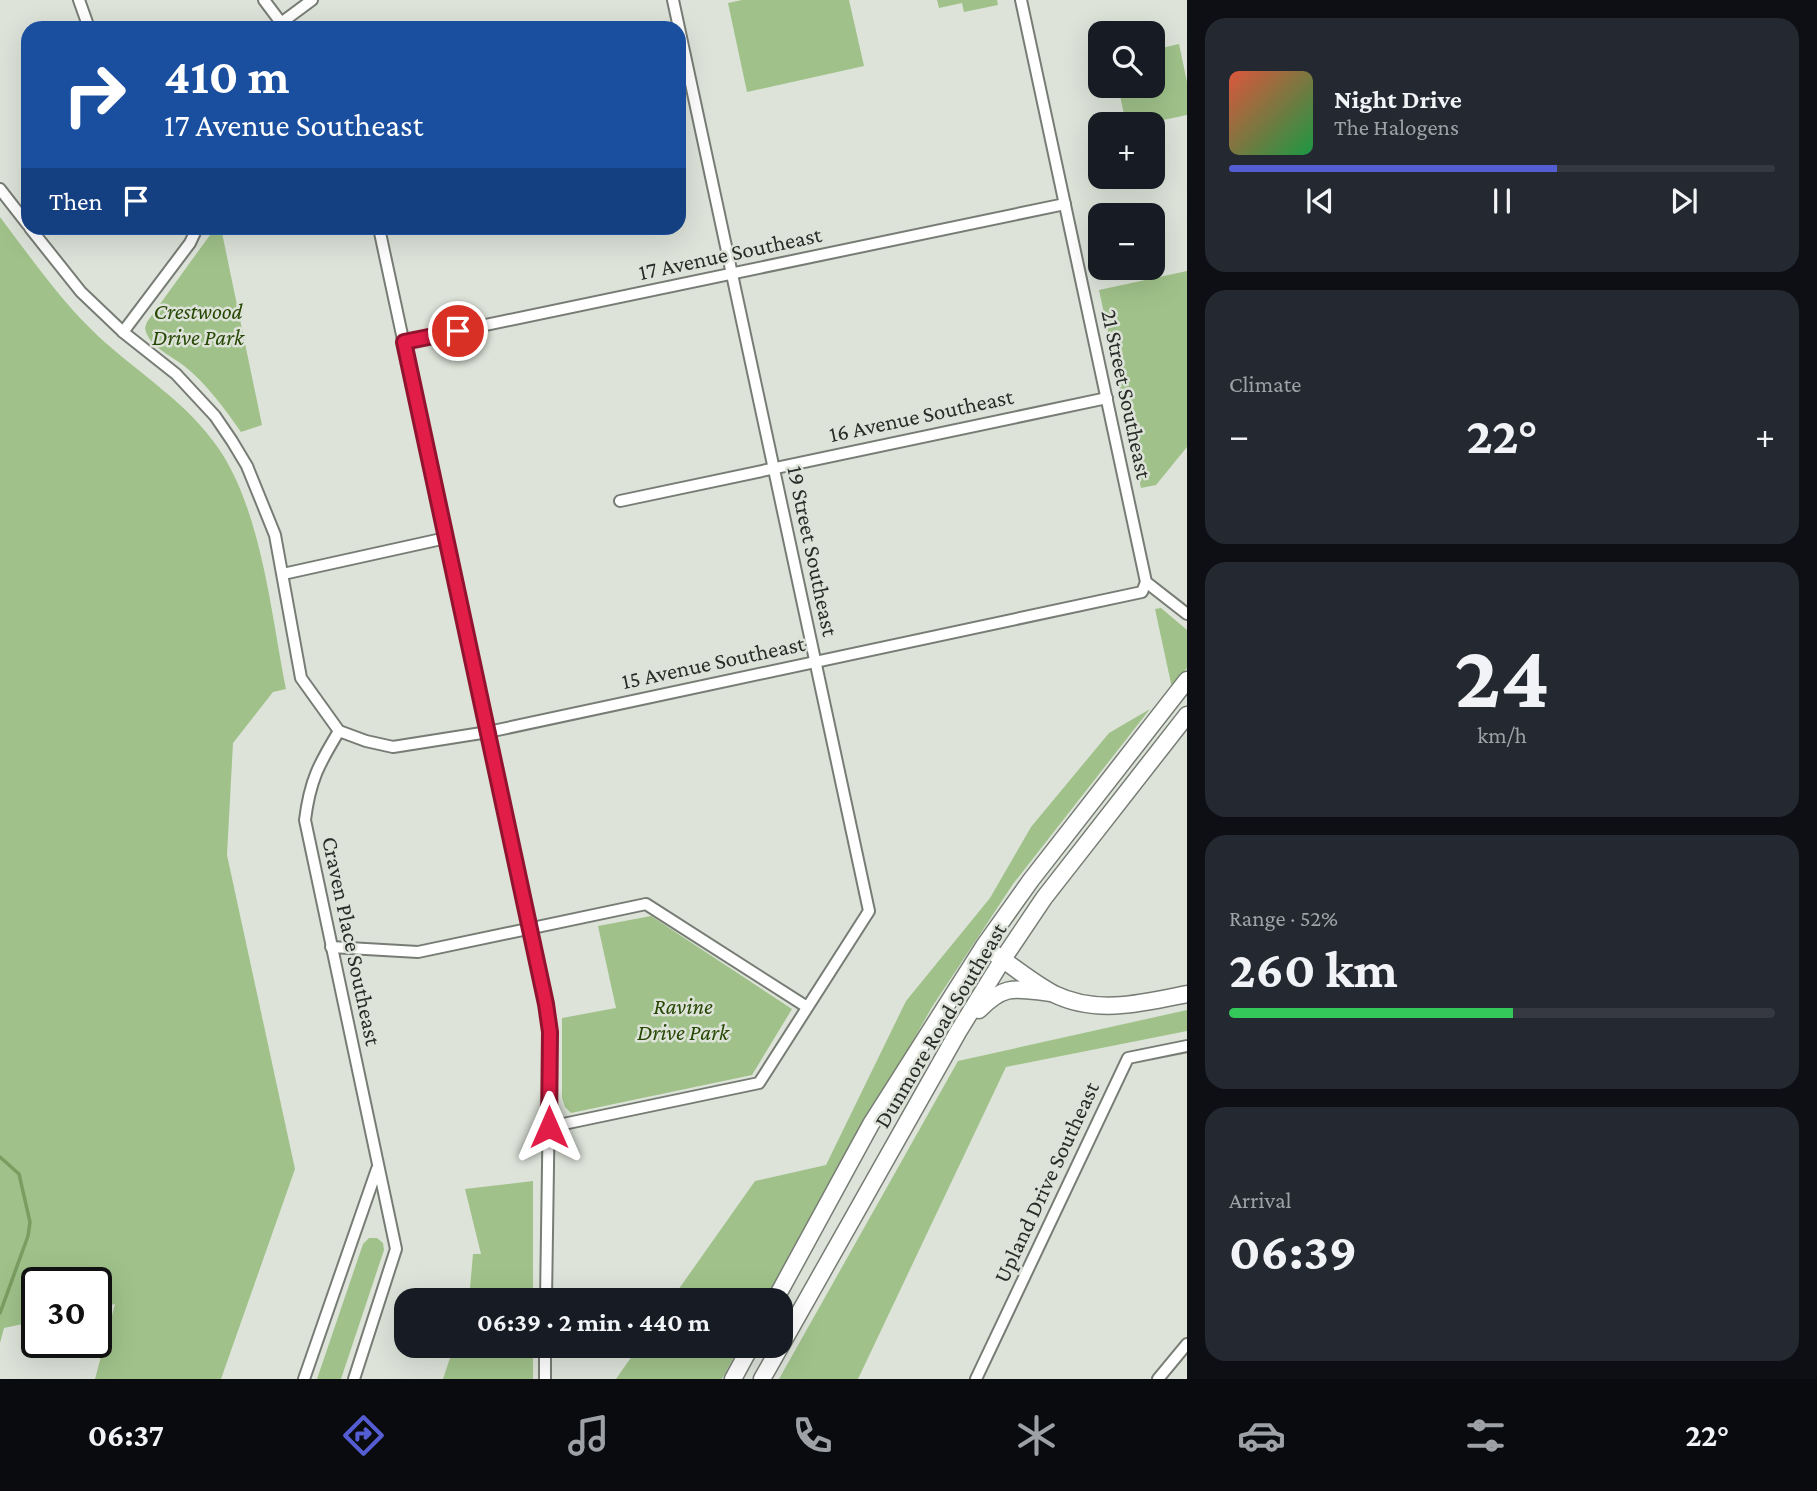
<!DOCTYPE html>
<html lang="en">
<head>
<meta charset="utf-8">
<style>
	:root { --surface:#171b24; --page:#242831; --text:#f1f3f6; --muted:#9ea1a6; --line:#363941; --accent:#555dd3 }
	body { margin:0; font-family:"Crimson Pro",serif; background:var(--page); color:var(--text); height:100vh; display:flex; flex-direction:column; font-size:26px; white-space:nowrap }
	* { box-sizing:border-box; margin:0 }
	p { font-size:23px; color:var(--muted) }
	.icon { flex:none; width:38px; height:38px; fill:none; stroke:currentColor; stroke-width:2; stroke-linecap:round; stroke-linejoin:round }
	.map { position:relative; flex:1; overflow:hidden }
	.details { display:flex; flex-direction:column; gap:18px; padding:18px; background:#0d0f14; width:630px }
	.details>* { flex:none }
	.top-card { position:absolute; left:21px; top:21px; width:665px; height:214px; border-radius:21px; box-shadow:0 7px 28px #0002; background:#1a4fa0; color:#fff; overflow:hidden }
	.tools { position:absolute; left:1088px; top:21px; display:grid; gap:14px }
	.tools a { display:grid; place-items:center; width:77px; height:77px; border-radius:14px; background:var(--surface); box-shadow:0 7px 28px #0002; font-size:35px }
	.speed { position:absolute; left:21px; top:1267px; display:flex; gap:14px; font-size:35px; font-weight:700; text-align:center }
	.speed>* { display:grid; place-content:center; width:91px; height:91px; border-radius:50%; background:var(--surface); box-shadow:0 7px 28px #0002; line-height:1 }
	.speed .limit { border:4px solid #111; border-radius:10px; background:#fff; color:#111 }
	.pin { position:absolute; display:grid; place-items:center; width:60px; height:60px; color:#fff; margin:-30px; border:4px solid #fff; border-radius:50%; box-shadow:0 2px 7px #0007 }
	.me { position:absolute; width:77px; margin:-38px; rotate:0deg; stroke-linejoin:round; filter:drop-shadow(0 0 5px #0008) }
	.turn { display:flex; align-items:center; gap:24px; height:147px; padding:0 28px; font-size:32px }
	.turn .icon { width:91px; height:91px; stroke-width:2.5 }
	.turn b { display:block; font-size:49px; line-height:60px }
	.then { display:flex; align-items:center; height:66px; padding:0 28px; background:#0003; gap:14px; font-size:26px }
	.big { font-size:52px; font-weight:700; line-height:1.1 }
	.details .tile { flex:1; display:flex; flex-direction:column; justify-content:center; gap:10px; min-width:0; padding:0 24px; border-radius:21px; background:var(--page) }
	.details .dial { align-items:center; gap:0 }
	.dial b { font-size:91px; line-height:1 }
	.song { display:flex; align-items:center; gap:21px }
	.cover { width:84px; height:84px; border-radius:10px; background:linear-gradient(135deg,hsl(10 70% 55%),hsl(140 70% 35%)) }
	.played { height:7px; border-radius:4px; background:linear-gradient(90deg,var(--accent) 60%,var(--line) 60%) }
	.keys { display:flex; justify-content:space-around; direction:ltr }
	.heat { display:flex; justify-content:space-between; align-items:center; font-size:38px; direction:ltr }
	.charge { height:10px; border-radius:5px; background:linear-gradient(90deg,#34c759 52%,var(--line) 0) }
	.trip { position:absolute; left:394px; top:1288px; width:399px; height:70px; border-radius:21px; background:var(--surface); box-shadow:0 7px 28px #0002; font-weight:700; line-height:70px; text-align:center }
	.tabs { display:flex; height:112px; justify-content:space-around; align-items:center; background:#090b0e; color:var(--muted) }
	.tabs .icon { width:49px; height:49px }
	.tabs .active { color:var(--accent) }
	.tabs b { font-size:32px; color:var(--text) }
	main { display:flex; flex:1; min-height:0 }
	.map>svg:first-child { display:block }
</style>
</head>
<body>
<main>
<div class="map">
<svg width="1187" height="1379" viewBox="0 0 1187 1379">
	<rect width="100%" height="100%" fill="#dde3d9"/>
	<!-- green -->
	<g fill="#a0c28a">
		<path d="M 742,0 L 849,0 L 864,66 L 747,92 L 728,3 Z"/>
		<path d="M 937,0 L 997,0 L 998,5 L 964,12 L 962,3 L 939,8 Z"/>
		<path d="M 1179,44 L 1187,82 L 1187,115 L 1144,124 L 1126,124 L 1118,86 L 1153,86 L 1153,50 Z"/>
		<path d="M 0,217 C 31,258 61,301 98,336 C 139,374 187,402 219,449 C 262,513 271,614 286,689 L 273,692 L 233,743 L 227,855 L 295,1169 L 221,1379 L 95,1379 L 115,1304 L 96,1308 L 96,1283 L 37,1283 L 37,1321 L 4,1328 L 0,1343 Z"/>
		<path d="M 215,228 L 221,228 L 262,425 L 241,432 C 224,408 207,384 183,365 C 170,355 148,346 145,328 L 147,322 Z"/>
		<path d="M 1187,271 L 1187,447 L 1156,485 L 1141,488 L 1099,290 Z"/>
		<path d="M 1161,608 L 1187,630 L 1187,668 L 1172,688 L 1155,609 Z"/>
		<path d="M 1150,709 L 1013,884 L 932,1007 L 766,1300 L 671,1300 L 755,1181 L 826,1165 L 906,1001 L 990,898 L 1031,827 L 1109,733 Z"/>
		<path d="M 651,916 L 792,1009 L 752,1075 L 571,1113 L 565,1107 L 562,1098 L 562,1018 L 616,1008 L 598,926 Z"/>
		<path d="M 1187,1010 L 1187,1031 L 1006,1067 L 858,1379 L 779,1379 L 958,1061 Z"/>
		<path d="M 533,1181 L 533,1300 L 469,1300 L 473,1254 L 481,1254 L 465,1189 Z"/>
		<path d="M 369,1238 L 377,1238 L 383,1243 L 384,1250 L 341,1379 L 317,1379 L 363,1244 Z"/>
		<path d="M 454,1346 L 533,1346 L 533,1379 L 443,1379 Z"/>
		<path d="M 639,1346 L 740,1346 L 722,1379 L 616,1379 Z"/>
	</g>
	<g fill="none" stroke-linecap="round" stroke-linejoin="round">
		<!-- stream -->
		<path stroke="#7a9e61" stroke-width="3.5" d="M 0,1157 L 19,1174 L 30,1222 L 28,1236 L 0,1313"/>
		<defs>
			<g id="minor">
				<path d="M 79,0 L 89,28"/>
				<path d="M 264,0 L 285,28"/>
				<path d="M 1021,0 L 1146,582 L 1187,614"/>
				<path d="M 281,23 L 312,0"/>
				<path d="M 0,189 L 28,225"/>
				<path d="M 30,228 L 81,292 L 123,332 L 176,374 L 215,416 L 232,441 L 247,466 L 275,535 L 301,678 L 339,731 L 366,741 L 393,747 L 488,732 L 1142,592 L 1146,582"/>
				<path d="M 379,228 L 546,1004 L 550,1032 L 546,1300"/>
				<path d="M 123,332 L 190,243 L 197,228"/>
				<path d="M 404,342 L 1065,204"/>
				<path d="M 620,501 L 1107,398"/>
				<path d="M 283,574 L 446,538"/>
				<path d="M 339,731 C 319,764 310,780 305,820 L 396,1249 L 354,1379"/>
				<path d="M 331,947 L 418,952 L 646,904 L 807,1007"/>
				<path d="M 549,1127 L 759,1083 L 869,911 L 673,0"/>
				<path d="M 304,1379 L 377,1169"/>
				<path d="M 545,1379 L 545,1346"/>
				<path d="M 976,1379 L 1128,1058 L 1187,1046"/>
				<path d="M 1158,1379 L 1187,1344"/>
			</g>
			<g id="secondary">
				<path d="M 995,954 C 1014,967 1033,983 1054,994 C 1097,1015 1143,1003 1187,994"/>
				<path d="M 979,1010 C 1005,983 1016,989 1051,993"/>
				<path d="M 775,1300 L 871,1124 L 984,946 L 1031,880 L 1187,680"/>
				<path d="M 733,1379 L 751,1346"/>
				<path d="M 762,1379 L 958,1032 L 1003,959 L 1044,898 L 1187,715"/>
			</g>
		</defs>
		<!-- minor casing -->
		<use href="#minor" stroke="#777d74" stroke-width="14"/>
		<!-- secondary casing -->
		<use href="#secondary" stroke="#777d74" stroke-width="19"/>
		<!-- minor -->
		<use href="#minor" stroke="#fff" stroke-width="10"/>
		<!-- secondary -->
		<use href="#secondary" stroke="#fff" stroke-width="16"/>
	</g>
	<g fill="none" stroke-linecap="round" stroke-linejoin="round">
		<defs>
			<path id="route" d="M 458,331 L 404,342 L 546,1004 L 550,1032 L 549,1127"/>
		</defs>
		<!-- route casing -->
		<use href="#route" stroke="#92132f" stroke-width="18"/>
		<!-- route -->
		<use href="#route" stroke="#e11d48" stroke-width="12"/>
	</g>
	<g text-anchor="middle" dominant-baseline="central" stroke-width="5" stroke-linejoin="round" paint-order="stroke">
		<!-- street labels -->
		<g font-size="23" fill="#2a2c29" stroke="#dde3d9">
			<text transform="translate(730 253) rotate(-12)">17 Avenue Southeast</text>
			<text transform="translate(1127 394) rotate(78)">21 Street Southeast</text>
			<text transform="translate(921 415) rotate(-12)">16 Avenue Southeast</text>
			<text transform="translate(813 551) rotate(78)">19 Street Southeast</text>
			<text transform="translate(713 662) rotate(-12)">15 Avenue Southeast</text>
			<text transform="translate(352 941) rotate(78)">Craven Place Southeast</text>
			<text transform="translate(940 1025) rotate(-59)">Dunmore Road Southeast</text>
			<text transform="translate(1046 1182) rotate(-65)">Upland Drive Southeast</text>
		</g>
		<!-- park labels -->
		<g font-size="23" font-style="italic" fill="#274804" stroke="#dde3d9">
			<text x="198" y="311">Crestwood<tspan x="198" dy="26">Drive Park</tspan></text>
			<text x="683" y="1006">Ravine<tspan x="683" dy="26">Drive Park</tspan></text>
		</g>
	</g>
</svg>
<div class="tools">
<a><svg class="icon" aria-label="search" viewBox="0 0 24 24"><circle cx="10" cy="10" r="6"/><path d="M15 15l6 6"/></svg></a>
<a>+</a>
<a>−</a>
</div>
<div class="speed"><div class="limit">30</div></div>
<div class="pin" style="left:458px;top:331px;background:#d93025"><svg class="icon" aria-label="arrive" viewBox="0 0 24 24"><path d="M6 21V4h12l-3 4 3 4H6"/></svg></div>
<svg class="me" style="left:549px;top:1127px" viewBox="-20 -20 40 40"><path d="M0-17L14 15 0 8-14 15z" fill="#e11d48" stroke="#fff" stroke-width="4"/></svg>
<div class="trip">06:39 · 2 min · 440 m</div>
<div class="top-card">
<div class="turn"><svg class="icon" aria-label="right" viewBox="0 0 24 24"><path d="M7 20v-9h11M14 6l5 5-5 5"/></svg><div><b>410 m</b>17 Avenue Southeast</div></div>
<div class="then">Then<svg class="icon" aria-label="arrive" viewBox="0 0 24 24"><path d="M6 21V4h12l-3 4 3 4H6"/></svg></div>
</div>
</div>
<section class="details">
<div class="tile">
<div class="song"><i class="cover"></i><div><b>Night Drive</b><p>The Halogens</p></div></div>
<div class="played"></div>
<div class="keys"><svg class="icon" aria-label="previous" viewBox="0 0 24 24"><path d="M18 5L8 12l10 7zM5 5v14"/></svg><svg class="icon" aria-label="pause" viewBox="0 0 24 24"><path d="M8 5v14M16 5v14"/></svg><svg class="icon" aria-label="next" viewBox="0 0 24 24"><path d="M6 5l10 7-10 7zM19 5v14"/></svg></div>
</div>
<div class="tile"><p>Climate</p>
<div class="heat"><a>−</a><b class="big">22°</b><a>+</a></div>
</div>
<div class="tile dial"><b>24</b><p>km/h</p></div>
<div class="tile"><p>Range · 52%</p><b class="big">260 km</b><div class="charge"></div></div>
<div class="tile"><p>Arrival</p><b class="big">06:39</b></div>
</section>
</main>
<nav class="tabs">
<b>06:37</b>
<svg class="icon active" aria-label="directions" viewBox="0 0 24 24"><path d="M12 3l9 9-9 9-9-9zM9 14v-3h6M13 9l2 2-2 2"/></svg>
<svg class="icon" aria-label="music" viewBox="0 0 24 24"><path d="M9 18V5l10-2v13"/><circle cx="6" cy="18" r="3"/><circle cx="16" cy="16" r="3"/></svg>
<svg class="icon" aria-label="phone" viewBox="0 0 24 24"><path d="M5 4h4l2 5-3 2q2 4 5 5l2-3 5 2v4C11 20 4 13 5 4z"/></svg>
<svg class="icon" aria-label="climate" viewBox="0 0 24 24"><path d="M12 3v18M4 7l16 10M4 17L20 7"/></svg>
<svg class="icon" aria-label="car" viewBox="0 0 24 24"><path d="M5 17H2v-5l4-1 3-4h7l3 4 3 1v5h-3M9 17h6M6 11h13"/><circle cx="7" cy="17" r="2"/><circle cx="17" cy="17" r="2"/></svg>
<svg class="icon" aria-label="filters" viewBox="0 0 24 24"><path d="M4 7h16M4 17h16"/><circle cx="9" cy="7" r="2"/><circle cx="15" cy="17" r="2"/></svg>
<b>22°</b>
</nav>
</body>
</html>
